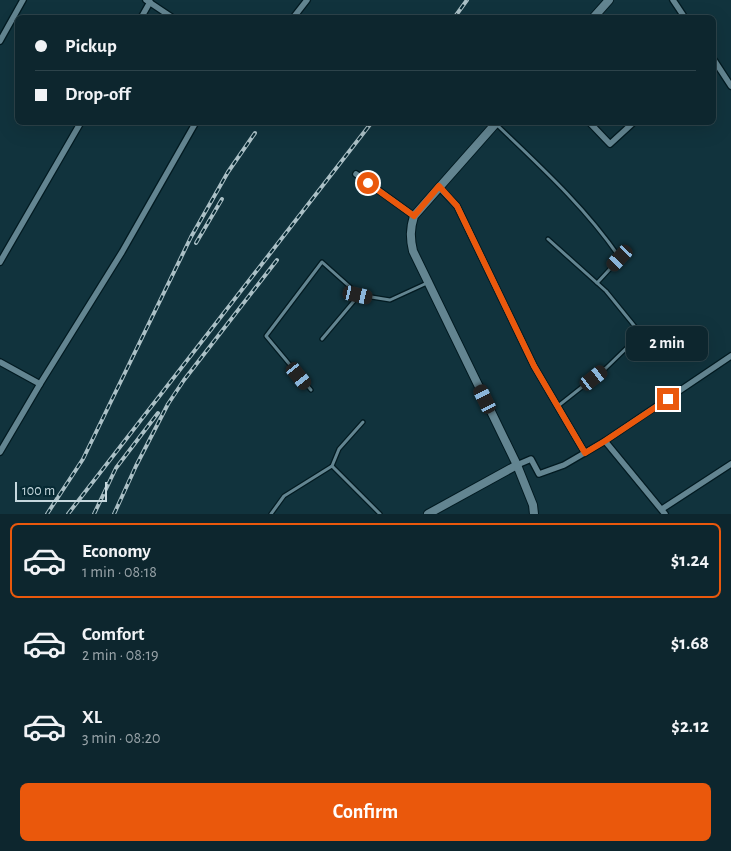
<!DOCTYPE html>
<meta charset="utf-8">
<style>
:root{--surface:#0d262e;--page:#162e36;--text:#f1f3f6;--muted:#9aa5aa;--line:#2d434a;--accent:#ea580c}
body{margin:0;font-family:"Alegreya Sans",sans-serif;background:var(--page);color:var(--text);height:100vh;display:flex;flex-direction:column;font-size:19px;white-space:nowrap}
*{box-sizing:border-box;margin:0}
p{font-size:16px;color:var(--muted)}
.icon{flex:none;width:28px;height:28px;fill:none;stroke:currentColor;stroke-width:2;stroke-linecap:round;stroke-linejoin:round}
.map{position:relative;height:514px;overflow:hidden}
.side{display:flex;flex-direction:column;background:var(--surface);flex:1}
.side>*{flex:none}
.hud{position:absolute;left:15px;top:15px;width:701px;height:110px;border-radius:8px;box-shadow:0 5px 20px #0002,0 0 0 1px var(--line);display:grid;align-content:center;height:110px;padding:0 20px;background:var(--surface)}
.scale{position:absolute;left:15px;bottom:12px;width:92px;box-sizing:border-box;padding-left:5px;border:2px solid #c6d8de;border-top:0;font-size:14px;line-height:18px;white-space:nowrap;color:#c6d8de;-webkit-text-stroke:4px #062933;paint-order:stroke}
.end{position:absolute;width:22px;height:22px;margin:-11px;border:6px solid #ea580c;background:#fff;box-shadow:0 0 0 2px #fff}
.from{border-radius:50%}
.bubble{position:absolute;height:35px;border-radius:8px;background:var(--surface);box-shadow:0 5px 20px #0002,0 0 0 1px var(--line);font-size:16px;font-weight:700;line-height:35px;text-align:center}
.car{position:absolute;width:15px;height:30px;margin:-15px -8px;border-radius:6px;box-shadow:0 0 4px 1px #0007;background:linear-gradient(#222 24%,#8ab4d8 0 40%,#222 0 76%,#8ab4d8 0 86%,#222 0)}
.hud b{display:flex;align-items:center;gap:18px;height:48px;font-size:19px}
.hud b+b{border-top:1px solid var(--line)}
.hud i{width:12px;height:12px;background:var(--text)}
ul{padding:9px 0 0;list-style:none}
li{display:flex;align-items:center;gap:15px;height:75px;margin:0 10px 8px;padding:0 10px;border:2px solid transparent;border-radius:8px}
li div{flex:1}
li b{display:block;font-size:19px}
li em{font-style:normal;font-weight:700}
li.current{border-color:var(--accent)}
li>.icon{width:45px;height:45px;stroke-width:1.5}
.button{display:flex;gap:10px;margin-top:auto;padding:10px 20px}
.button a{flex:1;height:58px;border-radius:8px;background:var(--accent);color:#fff;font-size:20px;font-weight:700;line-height:58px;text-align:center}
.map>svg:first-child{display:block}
</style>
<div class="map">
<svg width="731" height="514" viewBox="0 0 731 514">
<rect width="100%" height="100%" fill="#11333d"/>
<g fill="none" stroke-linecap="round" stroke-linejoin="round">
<g stroke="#021a21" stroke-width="5.5">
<g id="service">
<path d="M496,124C540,166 586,208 620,258L597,283"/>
<path d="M548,239L606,291L641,334L606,368L558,406"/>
<path d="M322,339L359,295L390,300L427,283"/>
<path d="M311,390L266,336L322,262L359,295"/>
<path d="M332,466L339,449L363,422"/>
<path d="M271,514L284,496L332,466L380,514"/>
</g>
</g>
<g stroke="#021a21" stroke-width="8">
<g id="minor">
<path d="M146,0L173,18"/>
<path d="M673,0L685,18"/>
<path d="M141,18L150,2"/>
<path d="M293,18L307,0"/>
<path d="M0,41L23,0"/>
<path d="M714,60L731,86"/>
<path d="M589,122L610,144L634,122"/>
<path d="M356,174L414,216"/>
<path d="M439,187L457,206L534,366L585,453"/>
<path d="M0,262L81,122"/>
<path d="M0,362L40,384"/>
<path d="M605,441L665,514"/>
<path d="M0,452L40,384L122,252L196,122"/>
<path d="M517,465L531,459L539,474L564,465L605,441L731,356"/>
<path d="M662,509L731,464"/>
</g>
</g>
<g stroke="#021a21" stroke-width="10">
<g id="tertiary">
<path d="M593,18L609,0"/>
<path d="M497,122L414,216C410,229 410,238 413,251L517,465L533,505L534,514"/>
<path d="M428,514L517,465"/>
</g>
</g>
<use href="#service" stroke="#638591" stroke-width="3"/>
<use href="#minor" stroke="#638591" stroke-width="5.5"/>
<use href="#tertiary" stroke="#638591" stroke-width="8"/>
<g stroke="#abc0c6" stroke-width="4">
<g id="rail">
<path d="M454,18L467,0"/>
<path d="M196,243L222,199"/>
<path d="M47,514L83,459L191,237L228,172L255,133"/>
<path d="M68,514L372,122"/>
<path d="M94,514L116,468L158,413"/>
<path d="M114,514L136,466L168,404L184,380L277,260"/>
</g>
</g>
<use href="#rail" stroke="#062933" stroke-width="2" stroke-dasharray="5.5" stroke-linecap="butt"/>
</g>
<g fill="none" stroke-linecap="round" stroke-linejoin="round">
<path stroke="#ea580c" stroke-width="6" d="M368,183L414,216L439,186L457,206L534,366L585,453L605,441L668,399"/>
</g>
</svg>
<div class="scale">100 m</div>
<i class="end from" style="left:368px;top:183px"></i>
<i class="end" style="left:668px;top:399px"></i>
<div class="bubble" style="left:626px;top:326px;width:82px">2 min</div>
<i class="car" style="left:620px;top:258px;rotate:223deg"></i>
<i class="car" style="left:358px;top:295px;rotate:103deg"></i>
<i class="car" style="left:299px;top:376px;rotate:141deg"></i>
<i class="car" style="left:594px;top:378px;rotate:52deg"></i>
<i class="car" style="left:485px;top:399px;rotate:334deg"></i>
<div class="hud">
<b><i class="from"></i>Pickup</b>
<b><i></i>Drop-off</b>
</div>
</div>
<section class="side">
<ul>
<li class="current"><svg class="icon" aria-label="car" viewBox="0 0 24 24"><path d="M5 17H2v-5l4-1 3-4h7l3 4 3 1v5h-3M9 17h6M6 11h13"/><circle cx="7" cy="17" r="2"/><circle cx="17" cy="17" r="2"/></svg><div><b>Economy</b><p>1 min · 08:18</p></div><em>$1.24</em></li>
<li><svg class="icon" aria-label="car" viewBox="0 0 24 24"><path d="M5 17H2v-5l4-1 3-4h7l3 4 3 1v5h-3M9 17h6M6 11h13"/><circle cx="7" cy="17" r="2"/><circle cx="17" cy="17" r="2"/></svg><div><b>Comfort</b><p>2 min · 08:19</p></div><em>$1.68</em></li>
<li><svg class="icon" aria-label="car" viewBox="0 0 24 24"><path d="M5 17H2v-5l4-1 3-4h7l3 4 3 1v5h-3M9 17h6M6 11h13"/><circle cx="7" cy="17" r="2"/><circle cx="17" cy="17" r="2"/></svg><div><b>XL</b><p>3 min · 08:20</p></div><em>$2.12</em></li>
</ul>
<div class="button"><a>Confirm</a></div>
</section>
